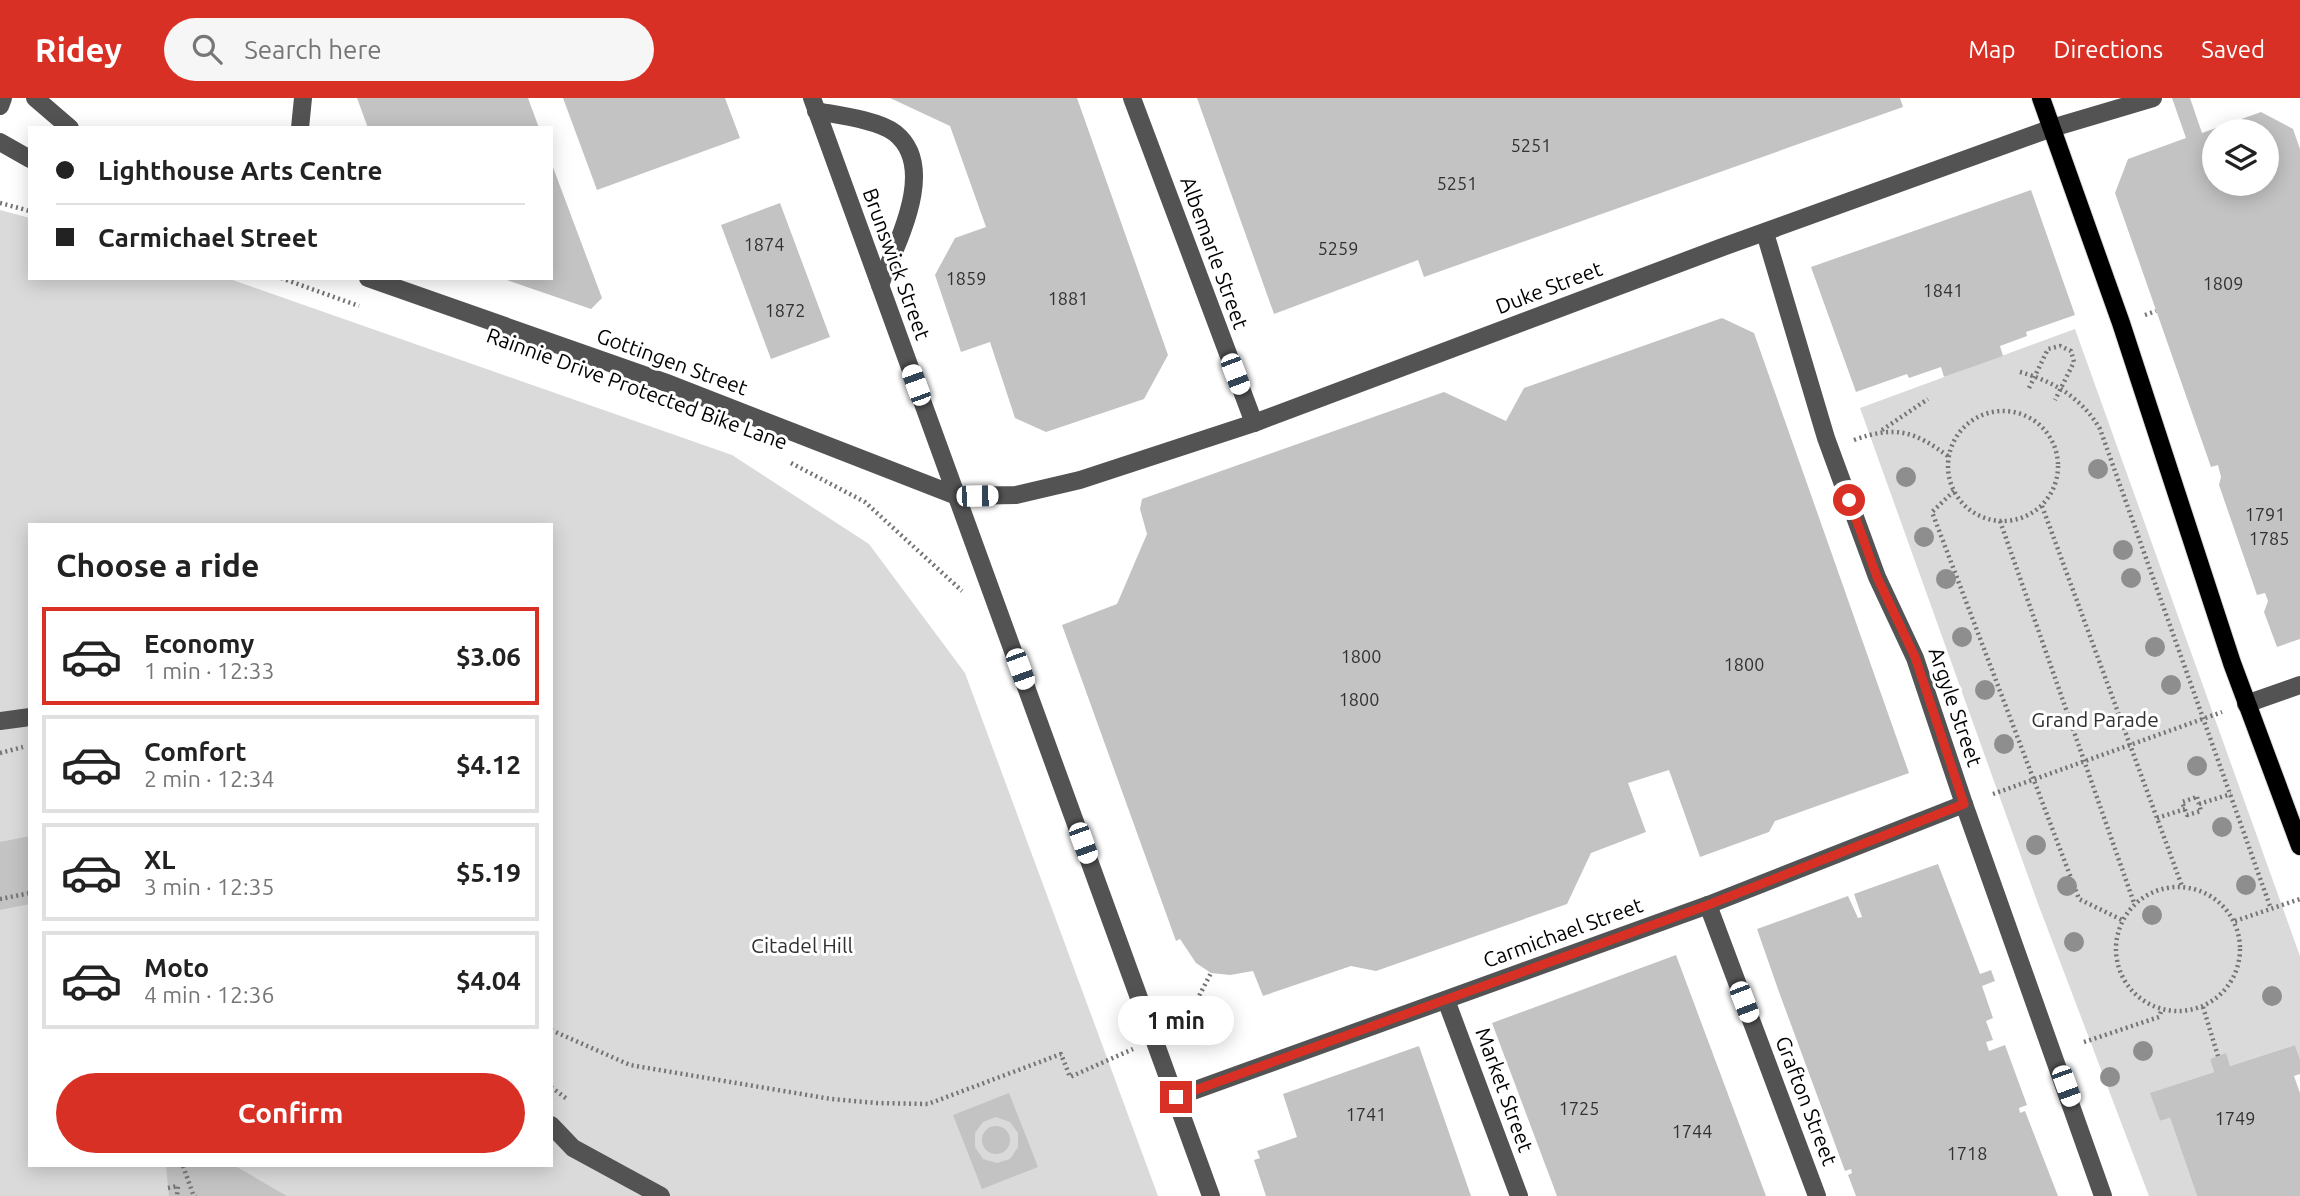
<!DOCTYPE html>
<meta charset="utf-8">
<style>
:root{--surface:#fff;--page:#f6f6f6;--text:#222;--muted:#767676;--line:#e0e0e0;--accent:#d93025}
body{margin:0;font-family:Ubuntu,sans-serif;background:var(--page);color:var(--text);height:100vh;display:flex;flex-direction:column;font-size:26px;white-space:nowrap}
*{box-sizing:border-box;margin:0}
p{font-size:23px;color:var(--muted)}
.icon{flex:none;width:38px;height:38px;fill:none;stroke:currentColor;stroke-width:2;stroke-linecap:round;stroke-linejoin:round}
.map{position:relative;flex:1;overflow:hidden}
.panel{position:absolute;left:28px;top:425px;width:525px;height:644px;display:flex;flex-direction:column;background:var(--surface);border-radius:0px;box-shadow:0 4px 18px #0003}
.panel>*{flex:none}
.guide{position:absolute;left:28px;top:28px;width:525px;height:154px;border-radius:0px;box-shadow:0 4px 18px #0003;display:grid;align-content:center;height:154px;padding:0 28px;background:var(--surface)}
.fabs{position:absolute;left:2202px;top:21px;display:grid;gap:14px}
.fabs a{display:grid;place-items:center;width:77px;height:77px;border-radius:50%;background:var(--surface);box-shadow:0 4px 18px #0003;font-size:35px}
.end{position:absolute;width:32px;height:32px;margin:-16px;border:9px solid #d93025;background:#fff;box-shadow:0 0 0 4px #fff}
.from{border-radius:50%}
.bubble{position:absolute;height:49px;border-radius:24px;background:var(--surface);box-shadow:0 4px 18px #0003;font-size:23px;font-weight:600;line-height:49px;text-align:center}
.car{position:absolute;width:21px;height:42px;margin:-21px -10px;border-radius:9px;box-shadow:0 0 5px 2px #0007;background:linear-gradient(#fff 24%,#345 0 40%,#fff 0 76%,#345 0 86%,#fff 0)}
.guide b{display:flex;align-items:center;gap:24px;height:66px;font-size:26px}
.guide b+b{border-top:2px solid var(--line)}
.guide i{width:18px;height:18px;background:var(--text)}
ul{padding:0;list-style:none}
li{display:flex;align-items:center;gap:21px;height:98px;margin:0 14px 10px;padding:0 14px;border:4px solid var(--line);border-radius:0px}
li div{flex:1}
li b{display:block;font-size:26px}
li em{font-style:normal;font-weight:600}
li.selected{border-color:var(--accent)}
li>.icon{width:63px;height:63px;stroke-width:1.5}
h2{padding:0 28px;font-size:32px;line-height:84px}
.cta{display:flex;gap:14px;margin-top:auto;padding:14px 28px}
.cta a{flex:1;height:80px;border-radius:42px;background:var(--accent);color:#fff;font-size:28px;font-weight:600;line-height:80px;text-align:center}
header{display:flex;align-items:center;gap:42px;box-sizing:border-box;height:98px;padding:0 35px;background:var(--accent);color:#fff}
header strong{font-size:33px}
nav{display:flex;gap:38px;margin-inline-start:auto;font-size:24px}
.search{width:490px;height:63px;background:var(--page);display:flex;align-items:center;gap:18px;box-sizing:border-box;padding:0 24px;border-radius:38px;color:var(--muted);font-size:26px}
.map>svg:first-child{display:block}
</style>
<header>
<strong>Ridey</strong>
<div class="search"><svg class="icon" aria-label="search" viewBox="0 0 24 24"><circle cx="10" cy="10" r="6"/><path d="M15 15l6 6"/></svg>Search here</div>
<nav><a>Map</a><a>Directions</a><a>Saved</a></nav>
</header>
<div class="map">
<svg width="2300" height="1098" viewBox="0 0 2300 1098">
<rect width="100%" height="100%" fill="#fff"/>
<g fill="#dadada" fill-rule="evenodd">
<path d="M0,112L30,120V180H227L732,357L869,446L965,575L1158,1098H0ZM30,427H551V1068H30Z"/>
<path d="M2075,231L2300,858V961L2295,947L2230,968L2225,956L2210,961L2214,974L2151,995L2160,1023L2170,1020L2197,1098H2149L2037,803L1860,310Z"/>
</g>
<g fill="#c3c3c3" fill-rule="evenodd">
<path d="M357,0H528L539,30H368Z"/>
<path d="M563,0H725L740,40L597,92Z"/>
<path d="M890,0H1077L1168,257L1144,301L1046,334L1015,320L990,244L961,254L935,177L955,140L986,129L950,28Z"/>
<path d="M1197,0H1900L1903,9L1424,179L1418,162L1274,216Z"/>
<path d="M2172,0H2190L2202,35L2261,14L2293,31L2300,51V541L2277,549L2264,514L2268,503L2265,495L2257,497L2219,387L2221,379L2218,367L2211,369L2115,95L2128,61L2186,40ZM2214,33H2266V86H2214Z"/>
<path d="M551,64L602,200L591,211L504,181L551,180Z"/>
<path d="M2031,92L2075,217L2026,234L2027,238L2000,248L2003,258L1944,279L1941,269L1909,280L1907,276L1856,294L1811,169Z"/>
<path d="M780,105L830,239L771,261L721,127Z"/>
<path d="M1722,220L1754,235L1909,675L1775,723L1769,734L1700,759L1669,672L1628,685L1646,734L1591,755L1567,806L1376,873L1351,868L1263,898L1253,873L1230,877L1211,875L1196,865L1180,841L1176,843L1062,527L1117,506L1147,436L1140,411L1142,401L1444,294L1506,323L1524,290Z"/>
<path d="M30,738V806L0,812V744Z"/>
<path d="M1938,766L1980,876L1991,872L1995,883L1982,888L1993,920L1986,923L1993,942L1986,944L1989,953L2005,947L2027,1007L2019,1010L2020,1015L2025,1013L2058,1098H1856L1848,1077L1852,1075L1851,1071L1845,1073L1779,894L1757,831L1848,798L1858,820L1862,819L1854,796Z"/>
<path d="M1676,857L1766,1098H1557L1492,925Z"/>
<path d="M2295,947L2300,961V976L2294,978L2300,995V1098H2197L2170,1020L2160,1023L2150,995L2214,974L2210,961L2226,955L2230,968Z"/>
<path d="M1419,948L1471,1098H1266L1254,1062L1260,1060L1257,1053L1297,1039L1283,996Z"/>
<path d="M1009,995L1038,1069L982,1091L953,1017ZM996,1019L1010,1024L1018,1035V1049L1010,1061L997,1065L983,1061L975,1049V1035L983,1024Z"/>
<circle cx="996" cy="1042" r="14"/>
<path d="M166,1068H235L287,1098H169Z"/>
</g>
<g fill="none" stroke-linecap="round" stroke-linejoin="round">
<g stroke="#dbdbdb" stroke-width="20">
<path id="major" d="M2041,0L2121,225L2232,565L2300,748"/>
</g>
<g stroke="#757575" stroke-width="4.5" stroke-dasharray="2 3.5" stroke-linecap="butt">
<path d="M0,105L30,113"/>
<path d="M281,180L359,208"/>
<path d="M2145,217L2156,213"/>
<path d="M2020,274C2053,283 2082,300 2100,331L2271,811"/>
<path d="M2029,290L2048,251L2060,248L2071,253L2074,264L2055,302"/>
<circle cx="2003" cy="368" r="55"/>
<path d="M1882,332L1928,301"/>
<path d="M1854,342C1895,327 1915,333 1949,359"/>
<path d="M791,365L865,404L962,493"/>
<path d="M1954,393L1932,414L2079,801L2122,822"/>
<path d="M2042,408L2182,788"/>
<path d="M2000,423L2134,805"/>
<path d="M0,655L23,649"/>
<path d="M1993,696L2222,614"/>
<path d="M2197,699L2201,713L2187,717L2182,704Z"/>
<path d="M2199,706L2231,696"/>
<path d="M2157,720L2185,711"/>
<circle cx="2178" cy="851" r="62"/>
<path d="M0,801L30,795"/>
<path d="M2235,823L2300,801"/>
<path d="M2203,909L2218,958"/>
<path d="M551,932L630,967L831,1001L877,1005L928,1006L1061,956L1070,979L1133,951"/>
<path d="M1176,933L1182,931L1211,875"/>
<path d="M2084,944L2159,919L2162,911"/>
<path d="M551,989L567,1001"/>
<path d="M183,1068L193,1096L196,1098"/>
<path d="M168,1090L178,1088L177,1098"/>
</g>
<g stroke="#535353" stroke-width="18">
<path d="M35,0L70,30"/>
<path d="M812,0L1211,1098"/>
<path d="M1132,0L1254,325"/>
<path d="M0,8L3,0"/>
<path d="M816,13C837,17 879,22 895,35C939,70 895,148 880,187"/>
<path d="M300,30L303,0"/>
<path d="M0,44L30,61"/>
<path d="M1765,135L1826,340L1877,479L1915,560L1964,706L2103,1098"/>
<path d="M368,180L664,284L957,398L1016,397L1080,382L1254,325L1720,150L2052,30L2153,0"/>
<path d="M2246,606L2300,587"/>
<path d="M0,623L30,619"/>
<path d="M1708,807L1817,1098"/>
<path d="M1446,902L1519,1098"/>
<path d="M1176,999L1708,807L1964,706"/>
<path d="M551,1027L573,1050L661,1098"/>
</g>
<use href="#major" stroke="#000" stroke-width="18"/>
</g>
<g fill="#8e8e8e">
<circle cx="2098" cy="371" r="10"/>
<circle cx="1906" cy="379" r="10"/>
<circle cx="1924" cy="439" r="10"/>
<circle cx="2123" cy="452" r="10"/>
<circle cx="2131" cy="480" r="10"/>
<circle cx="1946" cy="481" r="10"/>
<circle cx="1962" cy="539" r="10"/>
<circle cx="2155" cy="549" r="10"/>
<circle cx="2171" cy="587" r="10"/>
<circle cx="1985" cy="592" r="10"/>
<circle cx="2004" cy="646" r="10"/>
<circle cx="2197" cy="668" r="10"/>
<circle cx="2222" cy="729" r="10"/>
<circle cx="2036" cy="747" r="10"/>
<circle cx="2246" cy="787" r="10"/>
<circle cx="2067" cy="788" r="10"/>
<circle cx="2152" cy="817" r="10"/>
<circle cx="2074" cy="844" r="10"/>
<circle cx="2272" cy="898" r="10"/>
<circle cx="2143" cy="953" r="10"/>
<circle cx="2110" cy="979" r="10"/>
</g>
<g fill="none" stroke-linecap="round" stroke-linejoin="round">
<path stroke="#d93025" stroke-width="9" d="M1176,999L1708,807L1964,706L1915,559L1877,479L1849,402"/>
</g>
<g text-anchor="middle" stroke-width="6" stroke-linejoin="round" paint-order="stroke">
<g font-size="18" fill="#313131">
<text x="1531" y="54">5251</text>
<text x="1457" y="92">5251</text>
<text x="764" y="153">1874</text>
<text x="1338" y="157">5259</text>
<text x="966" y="187">1859</text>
<text x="2223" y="192">1809</text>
<text x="1943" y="199">1841</text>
<text x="1068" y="207">1881</text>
<text x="785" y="219">1872</text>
<text x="2265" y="423">1791</text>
<text x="2269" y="447">1785</text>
<text x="1361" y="565">1800</text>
<text x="1744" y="573">1800</text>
<text x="1359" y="608">1800</text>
<text x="1579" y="1017">1725</text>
<text x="1366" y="1023">1741</text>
<text x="2235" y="1027">1749</text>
<text x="1692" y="1040">1744</text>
<text x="1967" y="1062">1718</text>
</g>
<g font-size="21" fill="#000" stroke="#fff">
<text transform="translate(1214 155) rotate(70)" y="7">Albemarle Street</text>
<text transform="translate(896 166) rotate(70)" y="7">Brunswick Street</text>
<text transform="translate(1549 190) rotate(-21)" y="7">Duke Street</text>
<text transform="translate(672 264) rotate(20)" y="7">Gottingen Street</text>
<text transform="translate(637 291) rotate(20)" y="7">Rainnie Drive Protected Bike Lane</text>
<text transform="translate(1955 609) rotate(71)" y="7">Argyle Street</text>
<text transform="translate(1563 835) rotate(-20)" y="7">Carmichael Street</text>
<text transform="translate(1504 992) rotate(70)" y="7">Market Street</text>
<text transform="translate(1806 1003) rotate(69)" y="7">Grafton Street</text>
</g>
<g font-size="21" fill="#313131" stroke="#fff">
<text x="2095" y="629">Grand Parade</text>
<text x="802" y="855">Citadel Hill</text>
</g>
</g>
</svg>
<div class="fabs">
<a><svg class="icon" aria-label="layers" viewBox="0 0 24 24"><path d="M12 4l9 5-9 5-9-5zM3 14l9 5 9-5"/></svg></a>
</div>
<i class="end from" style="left:1849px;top:402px"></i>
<i class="end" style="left:1176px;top:999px"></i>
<div class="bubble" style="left:1118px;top:898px;width:116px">1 min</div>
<i class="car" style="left:1235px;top:276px;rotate:159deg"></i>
<i class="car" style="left:916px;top:287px;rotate:340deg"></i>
<i class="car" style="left:977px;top:398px;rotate:89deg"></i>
<i class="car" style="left:1020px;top:571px;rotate:160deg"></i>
<i class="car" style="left:1083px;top:745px;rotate:160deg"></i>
<i class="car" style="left:1744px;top:904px;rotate:159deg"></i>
<i class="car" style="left:2066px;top:988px;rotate:160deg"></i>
<div class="guide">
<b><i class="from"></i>Lighthouse Arts Centre</b>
<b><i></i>Carmichael Street</b>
</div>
<section class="panel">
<h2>Choose a ride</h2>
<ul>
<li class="selected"><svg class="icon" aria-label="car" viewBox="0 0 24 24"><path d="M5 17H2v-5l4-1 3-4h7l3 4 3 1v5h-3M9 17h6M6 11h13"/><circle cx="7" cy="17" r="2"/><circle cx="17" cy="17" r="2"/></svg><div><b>Economy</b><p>1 min · 12:33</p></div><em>$3.06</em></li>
<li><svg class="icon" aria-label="car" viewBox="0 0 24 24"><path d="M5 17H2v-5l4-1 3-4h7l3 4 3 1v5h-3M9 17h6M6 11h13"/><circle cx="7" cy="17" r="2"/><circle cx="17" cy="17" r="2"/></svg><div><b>Comfort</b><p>2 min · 12:34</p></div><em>$4.12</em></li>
<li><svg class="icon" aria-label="car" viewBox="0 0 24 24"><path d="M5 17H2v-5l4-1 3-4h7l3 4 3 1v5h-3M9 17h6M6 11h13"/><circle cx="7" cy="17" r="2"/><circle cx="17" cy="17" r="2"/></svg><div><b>XL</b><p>3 min · 12:35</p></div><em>$5.19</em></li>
<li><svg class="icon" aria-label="car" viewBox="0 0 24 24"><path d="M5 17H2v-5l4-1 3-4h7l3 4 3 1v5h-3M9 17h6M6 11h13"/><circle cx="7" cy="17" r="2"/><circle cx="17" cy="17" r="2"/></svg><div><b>Moto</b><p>4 min · 12:36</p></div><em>$4.04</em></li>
</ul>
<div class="cta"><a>Confirm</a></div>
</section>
</div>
